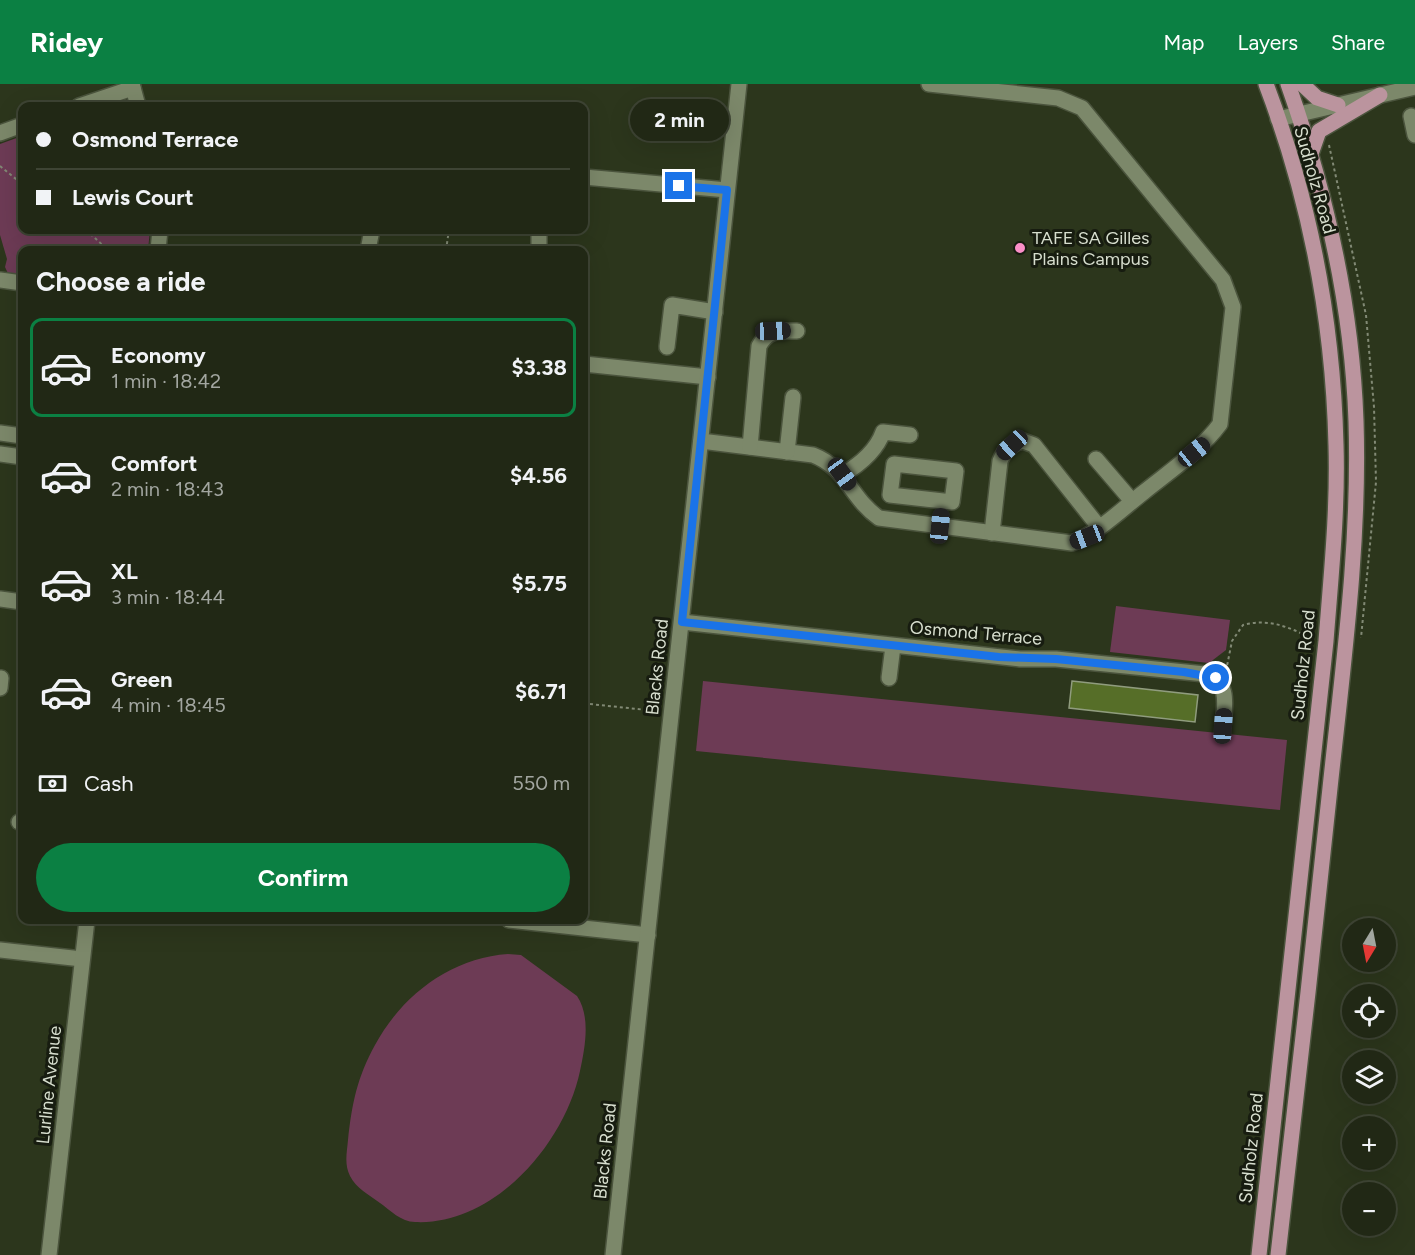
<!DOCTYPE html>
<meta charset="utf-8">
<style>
:root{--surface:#212815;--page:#2d3422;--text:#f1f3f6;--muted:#a2a6a0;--line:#3e4434;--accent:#0b8043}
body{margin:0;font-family:Figtree,sans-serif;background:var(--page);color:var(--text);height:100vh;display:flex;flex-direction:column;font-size:22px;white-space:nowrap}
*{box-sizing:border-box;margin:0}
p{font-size:20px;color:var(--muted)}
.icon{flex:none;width:33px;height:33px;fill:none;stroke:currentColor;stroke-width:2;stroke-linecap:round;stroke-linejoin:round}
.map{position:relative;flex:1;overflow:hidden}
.sheet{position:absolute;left:18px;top:162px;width:570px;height:678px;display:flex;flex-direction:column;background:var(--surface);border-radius:12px;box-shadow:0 6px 24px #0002,0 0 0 2px var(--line)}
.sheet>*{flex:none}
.hud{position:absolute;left:18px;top:18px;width:570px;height:132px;border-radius:12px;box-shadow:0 6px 24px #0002,0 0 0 2px var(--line);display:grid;align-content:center;height:132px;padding:0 18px;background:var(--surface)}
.needle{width:39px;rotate:190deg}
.buttons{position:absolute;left:1342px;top:834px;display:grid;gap:12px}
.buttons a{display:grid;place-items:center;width:54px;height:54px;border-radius:50%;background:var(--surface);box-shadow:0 6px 24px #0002,0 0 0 2px var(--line);font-size:30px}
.end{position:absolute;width:27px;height:27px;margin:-14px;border:8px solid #1a73e8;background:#fff;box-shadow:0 0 0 3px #fff}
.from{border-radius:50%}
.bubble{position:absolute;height:42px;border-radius:21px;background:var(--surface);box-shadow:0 6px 24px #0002,0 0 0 2px var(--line);font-size:20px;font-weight:700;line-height:42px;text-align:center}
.car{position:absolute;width:18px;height:36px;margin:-18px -9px;border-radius:8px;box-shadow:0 0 4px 2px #0007;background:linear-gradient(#222 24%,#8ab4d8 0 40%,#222 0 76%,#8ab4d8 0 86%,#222 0)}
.hud b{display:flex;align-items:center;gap:21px;height:57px;font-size:22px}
.hud b+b{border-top:2px solid var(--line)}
.hud i{width:15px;height:15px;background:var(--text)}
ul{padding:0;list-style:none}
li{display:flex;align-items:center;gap:18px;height:99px;margin:0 12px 9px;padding:0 6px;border:3px solid transparent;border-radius:12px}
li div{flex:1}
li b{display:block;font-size:22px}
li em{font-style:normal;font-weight:700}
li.selected{border-color:var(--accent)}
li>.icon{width:54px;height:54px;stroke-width:1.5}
h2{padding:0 18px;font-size:27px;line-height:72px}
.pay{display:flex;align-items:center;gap:15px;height:66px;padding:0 18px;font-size:22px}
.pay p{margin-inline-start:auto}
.button{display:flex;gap:12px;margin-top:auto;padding:12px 18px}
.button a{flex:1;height:69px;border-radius:36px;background:var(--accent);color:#fff;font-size:24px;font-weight:700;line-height:69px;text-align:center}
header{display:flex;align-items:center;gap:36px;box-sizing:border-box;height:84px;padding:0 30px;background:var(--accent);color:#fff}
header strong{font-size:28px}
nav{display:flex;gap:33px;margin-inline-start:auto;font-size:21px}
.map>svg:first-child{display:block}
</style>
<header>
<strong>Ridey</strong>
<nav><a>Map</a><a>Layers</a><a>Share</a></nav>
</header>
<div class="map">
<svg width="1415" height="1171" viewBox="0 0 1415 1171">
<rect width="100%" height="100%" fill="#2c361c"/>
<g fill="#6d3b55">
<path d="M22,52V146H150L148,166H22V199L12,198L5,183L7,175L0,151V60Z"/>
<path d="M1116,522L1230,536L1226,566L1209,579L1110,568Z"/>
<path d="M703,597L1287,656L1280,726L696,667Z"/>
<path d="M508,870L521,871L577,912C591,933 585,963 580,987C565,1059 494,1142 415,1138C401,1138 390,1126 380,1119C369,1111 356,1104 350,1092C344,1080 347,1068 348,1056C352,1019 357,994 375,961C402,911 451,874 508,870Z"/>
</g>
<path fill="#566e28" stroke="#909c7e" stroke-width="1.5" d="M1072,597L1198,611L1195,638L1069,624Z"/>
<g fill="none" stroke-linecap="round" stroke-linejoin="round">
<g stroke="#4b543d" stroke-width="18">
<g id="minor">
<path d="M132,0L138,22"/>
<path d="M79,22L133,4"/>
<path d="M1411,32L1415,51"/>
<path d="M1278,35L1415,3"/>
<path d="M0,49L22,41"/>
<path d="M584,93L727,106"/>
<path d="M158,166L160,146"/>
<path d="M368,166L372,146"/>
<path d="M539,166V146"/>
<path d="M0,196L22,199"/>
<path d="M667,263L672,221L715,228"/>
<path d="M584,280L708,293"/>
<path d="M0,349L22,352"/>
<path d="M701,357L813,371C847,384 851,415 879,434L1072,459C1099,448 1121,426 1144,408C1170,387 1200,367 1220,340L1233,223L1223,196L1082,24L1058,14L929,0"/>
<path d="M750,363L759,262C768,245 780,247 797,247"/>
<path d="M787,368L793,313"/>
<path d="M0,370L22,373"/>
<path d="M1096,375L1132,417"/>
<path d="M894,380L956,387L952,418L890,411Z"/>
<path d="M842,391C859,381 876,368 883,348L910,351"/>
<path d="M992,449L1000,377C1004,367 1011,359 1023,357L1034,361L1099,443"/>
<path d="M0,515L22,518"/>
<path d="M682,538L1020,575H1056L1205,590C1230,598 1225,620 1223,642"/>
<path d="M889,594L893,562"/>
<path d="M0,604L1,594"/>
<path d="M19,738H22"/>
<path d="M509,836L648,851"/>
<path d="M0,866L82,875"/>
<path d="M49,1171L87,836"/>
<path d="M613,1171L739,0"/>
</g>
</g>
<g stroke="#4b543d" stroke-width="18">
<g id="major">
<path d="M1302,0L1317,14L1338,21"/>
<path d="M1312,67L1319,47L1380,11"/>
<path d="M1259,1171L1326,557C1331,492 1338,426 1336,361C1333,237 1310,116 1266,0"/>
<path d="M1278,1171C1296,1015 1314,860 1330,704C1343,582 1360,460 1356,337C1352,222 1326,108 1288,0"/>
</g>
</g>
<g stroke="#828a75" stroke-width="2" stroke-dasharray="3 3" stroke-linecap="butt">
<path d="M1329,61L1366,231L1374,323L1376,398L1361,554"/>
<path d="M0,82L22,100"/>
<path d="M86,146L108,166"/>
<path d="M446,166L449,146"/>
<path d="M1226,587L1232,557L1243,541C1268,534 1290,543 1312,555"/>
<path d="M590,620L656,627"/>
</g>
<use href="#minor" stroke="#7c886a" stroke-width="15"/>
<use href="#major" stroke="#bb949e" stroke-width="15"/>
</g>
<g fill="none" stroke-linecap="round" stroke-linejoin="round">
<path stroke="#1a73e8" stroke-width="8" d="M679,102L727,106L682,538L999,573L1056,575L1184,588L1216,594"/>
</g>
<circle fill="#fa8fc7" stroke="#171c10" stroke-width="2" cx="1020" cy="164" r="6"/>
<g text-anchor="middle" stroke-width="6" stroke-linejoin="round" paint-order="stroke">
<g font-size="18" fill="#d7dece" stroke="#171c10">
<text transform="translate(1315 96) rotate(74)" y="6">Sudholz Road</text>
<text transform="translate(976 549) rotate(5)" y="6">Osmond Terrace</text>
<text transform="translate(1303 581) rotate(-84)" y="6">Sudholz Road</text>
<text transform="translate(657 583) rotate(-84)" y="6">Blacks Road</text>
<text transform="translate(49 1001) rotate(-84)" y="6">Lurline Avenue</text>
<text transform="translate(1251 1064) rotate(-84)" y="6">Sudholz Road</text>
<text transform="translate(605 1067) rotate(-84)" y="6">Blacks Road</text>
</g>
<g font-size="18" fill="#d7dece" stroke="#171c10" text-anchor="start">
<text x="1032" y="160">TAFE SA Gilles<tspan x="1032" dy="21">Plains Campus</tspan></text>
</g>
</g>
</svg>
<div class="buttons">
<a><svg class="needle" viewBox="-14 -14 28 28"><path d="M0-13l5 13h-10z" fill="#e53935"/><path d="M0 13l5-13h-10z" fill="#a2a6a0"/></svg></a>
<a><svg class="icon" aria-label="locate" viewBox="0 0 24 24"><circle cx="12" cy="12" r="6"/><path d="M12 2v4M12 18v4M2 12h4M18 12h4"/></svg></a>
<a><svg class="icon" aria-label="layers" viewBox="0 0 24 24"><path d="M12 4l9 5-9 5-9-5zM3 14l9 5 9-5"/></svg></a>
<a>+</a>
<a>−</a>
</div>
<i class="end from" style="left:1216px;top:594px"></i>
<i class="end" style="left:679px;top:102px"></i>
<div class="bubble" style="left:630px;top:15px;width:99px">2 min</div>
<i class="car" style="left:773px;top:247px;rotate:88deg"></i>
<i class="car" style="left:1012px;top:361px;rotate:227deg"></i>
<i class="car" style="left:1194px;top:368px;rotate:51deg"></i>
<i class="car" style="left:842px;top:390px;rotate:144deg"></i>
<i class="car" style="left:940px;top:442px;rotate:6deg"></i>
<i class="car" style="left:1087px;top:453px;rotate:249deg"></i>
<i class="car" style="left:1223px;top:642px;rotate:4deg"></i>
<div class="hud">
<b><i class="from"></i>Osmond Terrace</b>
<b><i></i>Lewis Court</b>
</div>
<section class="sheet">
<h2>Choose a ride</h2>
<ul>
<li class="selected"><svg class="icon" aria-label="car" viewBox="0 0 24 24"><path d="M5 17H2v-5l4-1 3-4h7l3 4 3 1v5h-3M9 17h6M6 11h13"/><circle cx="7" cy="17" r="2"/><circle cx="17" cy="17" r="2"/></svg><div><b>Economy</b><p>1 min · 18:42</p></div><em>$3.38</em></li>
<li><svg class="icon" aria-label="car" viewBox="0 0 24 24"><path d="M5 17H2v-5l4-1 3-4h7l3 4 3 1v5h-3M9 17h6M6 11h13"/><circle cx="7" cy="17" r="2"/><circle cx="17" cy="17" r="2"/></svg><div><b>Comfort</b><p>2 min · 18:43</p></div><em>$4.56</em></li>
<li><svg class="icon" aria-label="car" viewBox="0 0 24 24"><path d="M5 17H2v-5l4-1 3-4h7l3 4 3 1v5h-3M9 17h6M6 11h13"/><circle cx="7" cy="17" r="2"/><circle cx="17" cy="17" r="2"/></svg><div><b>XL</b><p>3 min · 18:44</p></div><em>$5.75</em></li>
<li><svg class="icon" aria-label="car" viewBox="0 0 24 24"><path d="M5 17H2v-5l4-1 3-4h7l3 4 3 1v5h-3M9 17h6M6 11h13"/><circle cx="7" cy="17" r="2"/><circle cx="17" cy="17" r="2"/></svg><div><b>Green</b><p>4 min · 18:45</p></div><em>$6.71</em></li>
</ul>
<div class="pay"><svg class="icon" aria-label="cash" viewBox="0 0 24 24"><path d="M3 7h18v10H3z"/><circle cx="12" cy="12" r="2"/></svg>Cash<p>550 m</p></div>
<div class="button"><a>Confirm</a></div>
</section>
</div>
